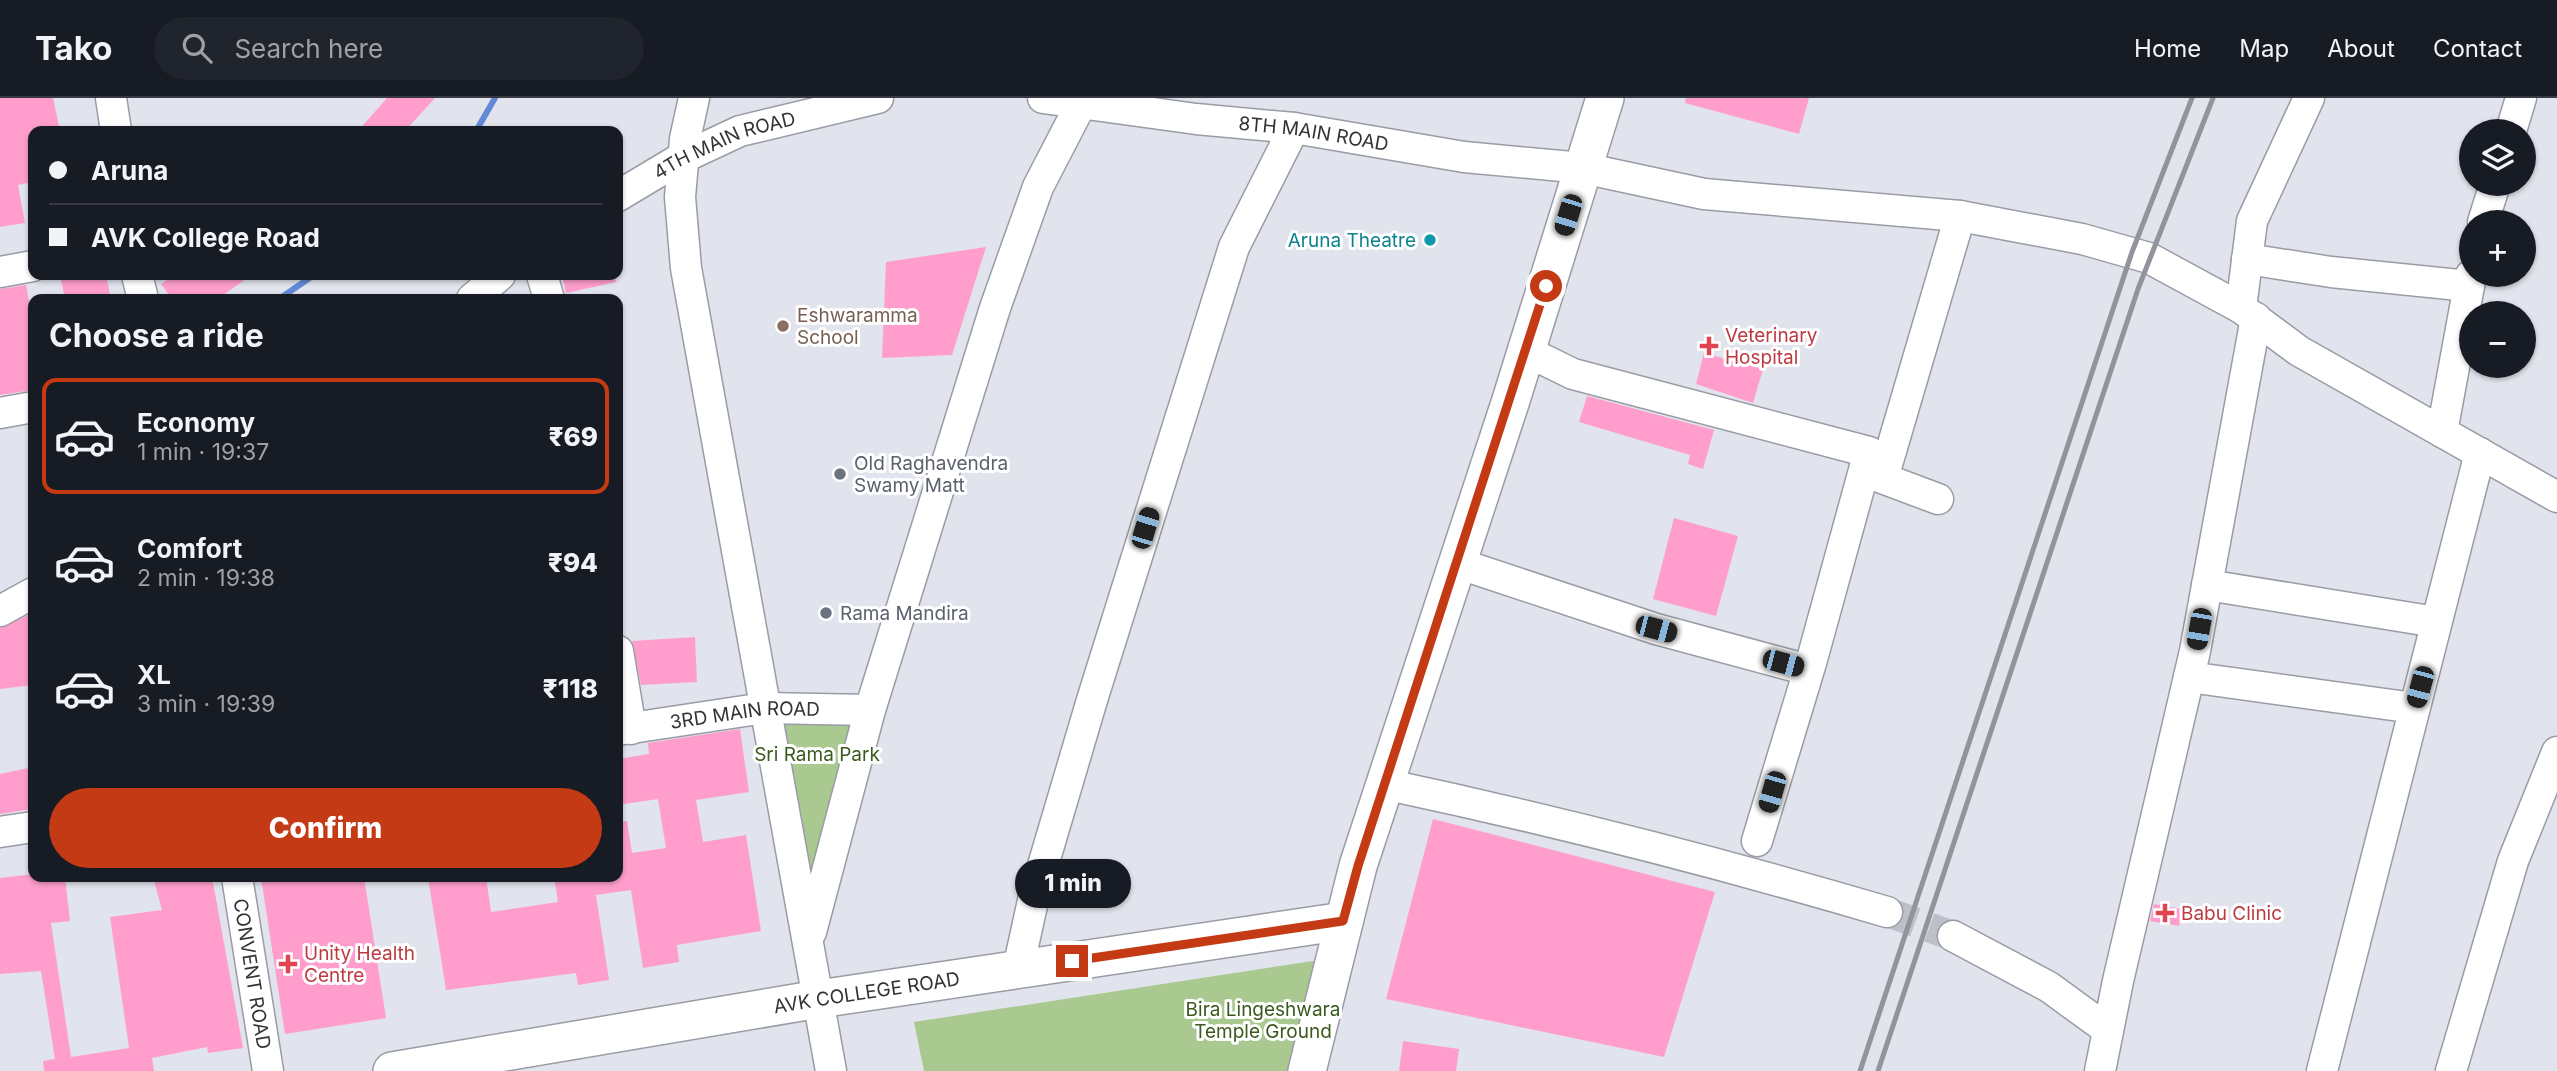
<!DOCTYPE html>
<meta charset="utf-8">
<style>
:root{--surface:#171b24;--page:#20242c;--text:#f1f3f6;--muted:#9ea1a6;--line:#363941;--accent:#c33a14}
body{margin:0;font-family:Inter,sans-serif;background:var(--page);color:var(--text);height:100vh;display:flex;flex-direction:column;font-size:26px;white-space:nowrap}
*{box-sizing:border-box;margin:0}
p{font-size:23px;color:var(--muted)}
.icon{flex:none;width:38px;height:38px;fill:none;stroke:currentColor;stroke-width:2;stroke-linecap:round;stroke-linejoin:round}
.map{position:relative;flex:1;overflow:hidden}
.panel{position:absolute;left:28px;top:196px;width:595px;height:588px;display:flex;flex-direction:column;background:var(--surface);border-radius:14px;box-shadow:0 2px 5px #0004}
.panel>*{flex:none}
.guide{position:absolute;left:28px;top:28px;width:595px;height:154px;border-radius:14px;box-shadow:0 2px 5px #0004;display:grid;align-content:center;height:154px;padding:0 21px;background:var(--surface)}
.tools{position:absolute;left:2459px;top:21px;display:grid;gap:14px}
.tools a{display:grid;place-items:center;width:77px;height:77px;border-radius:50%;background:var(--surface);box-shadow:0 2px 5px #0004;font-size:35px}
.end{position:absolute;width:32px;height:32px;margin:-16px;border:9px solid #c33a14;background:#fff;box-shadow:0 0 0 4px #fff}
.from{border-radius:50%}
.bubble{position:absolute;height:49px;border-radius:24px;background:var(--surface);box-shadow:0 2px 5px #0004;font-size:23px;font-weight:800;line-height:49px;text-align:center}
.car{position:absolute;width:21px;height:42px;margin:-21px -10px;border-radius:9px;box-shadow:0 0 5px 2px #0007;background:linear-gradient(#222 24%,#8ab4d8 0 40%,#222 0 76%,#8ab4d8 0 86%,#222 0)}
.guide b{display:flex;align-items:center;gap:24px;height:66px;font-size:26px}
.guide b+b{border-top:2px solid var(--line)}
.guide i{width:18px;height:18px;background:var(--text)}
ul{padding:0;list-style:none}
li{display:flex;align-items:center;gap:21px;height:116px;margin:0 14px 10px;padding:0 7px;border:4px solid transparent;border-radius:14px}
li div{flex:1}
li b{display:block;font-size:26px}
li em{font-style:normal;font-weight:800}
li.active{border-color:var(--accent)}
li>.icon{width:63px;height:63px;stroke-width:1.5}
h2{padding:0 21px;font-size:32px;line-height:84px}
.action{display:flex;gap:14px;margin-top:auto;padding:14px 21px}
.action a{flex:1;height:80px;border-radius:42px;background:var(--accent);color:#fff;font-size:28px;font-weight:800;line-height:80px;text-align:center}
header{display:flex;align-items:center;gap:42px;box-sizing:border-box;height:98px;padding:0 35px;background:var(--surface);border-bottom:2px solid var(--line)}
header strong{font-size:33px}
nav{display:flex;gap:38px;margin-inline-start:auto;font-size:24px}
.search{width:490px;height:63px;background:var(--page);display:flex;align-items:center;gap:18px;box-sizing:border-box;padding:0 24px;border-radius:38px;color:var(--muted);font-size:26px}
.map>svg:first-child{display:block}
</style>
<header>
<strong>Tako</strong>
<div class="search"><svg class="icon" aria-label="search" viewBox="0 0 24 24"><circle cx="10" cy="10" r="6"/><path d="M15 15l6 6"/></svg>Search here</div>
<nav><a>Home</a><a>Map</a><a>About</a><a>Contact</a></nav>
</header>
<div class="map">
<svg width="2557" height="973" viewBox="0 0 2557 973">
<rect width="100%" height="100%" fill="#e1e3ed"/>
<g fill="#a9c990">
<path d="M865,618L810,817L773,619Z"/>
<path d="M1326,861L1309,973H924L914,924Z"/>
</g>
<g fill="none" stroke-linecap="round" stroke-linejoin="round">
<g stroke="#6289d8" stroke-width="6">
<path d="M476,33L495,0"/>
<path d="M279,201L314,177"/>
</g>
</g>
<g fill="#ff9ecd">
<path d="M0,0H53L60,33H33V84L18,87L25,125L0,129Z"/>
<path d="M387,0H435L405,33H358Z"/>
<path d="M1686,0H1809L1799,36L1685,5Z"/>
<path d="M986,149L952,257L882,260L886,164Z"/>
<path d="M60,177H106L111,201H65Z"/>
<path d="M175,177H252L217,201H172L161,186Z"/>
<path d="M562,177H615L616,184L566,195Z"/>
<path d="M26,187L33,225V292L0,297V191Z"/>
<path d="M1704,255L1763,271L1753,305L1696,286Z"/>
<path d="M1587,298L1714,332L1703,371L1688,366L1690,357L1579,324Z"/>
<path d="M1674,420L1738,438L1716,518L1653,501Z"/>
<path d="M33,515V587L0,591V530Z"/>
<path d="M695,539L697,584L641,587L632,543Z"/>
<path d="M740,631L749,694L696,702L703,744L746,737L761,833L677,847L679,864L643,870L631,792L596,797L609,882L578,887L576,875L446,892L428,779H486L491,814L558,804L554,779H618V724L627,723L632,755L666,750L658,701L618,707V661L649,656L648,645Z"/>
<path d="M33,669V693L28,694L32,711L0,716V676Z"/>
<path d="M1433,721L1715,794L1664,959L1386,901Z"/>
<path d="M33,776V779H65L70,823L51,825L71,959L129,950L110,819L162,812L153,779H212L243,950L208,955L207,949L152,960L154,973H44L43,963L55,961L41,873L0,876V780Z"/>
<path d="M261,779H364L386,920L285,936Z"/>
<path d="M2154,806L2182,811L2179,828L2150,823Z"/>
<path d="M1403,943L1459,951L1456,973H1399Z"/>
</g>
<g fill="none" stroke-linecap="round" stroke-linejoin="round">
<path stroke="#bec0c9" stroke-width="30" stroke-dasharray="30 15" stroke-linecap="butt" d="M1887,814L1953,838"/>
<g stroke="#9a9ca5" stroke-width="33">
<g id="minor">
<path d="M111,0L116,33"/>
<path d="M694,0L685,41L680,99L686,170L831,973"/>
<path id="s1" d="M1043,0L1196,21L1294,30L1464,59L1583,70L1704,96L1960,118L2082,141L2149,160L2241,210L2299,253L2557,399"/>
<path d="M2511,33L2521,0"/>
<path id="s2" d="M618,98L678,62L740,33L878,0"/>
<path d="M2483,124L2495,86"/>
<path d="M2247,161L2331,174L2469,188"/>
<path d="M0,174L33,168"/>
<path d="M137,177L143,201"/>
<path d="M542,177L549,201"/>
<path d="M472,201L500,177"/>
<path d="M2241,210L2252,123L2309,0"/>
<path d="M1526,253L1573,276L1869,354L1811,565L1757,743"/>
<path d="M0,315L33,309"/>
<path d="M2442,334L2471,177"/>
<path d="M1866,374L1938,401"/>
<path d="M1883,380L1960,118"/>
<path d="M1457,465L1656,531L1808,572"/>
<path d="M2207,487L2436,524"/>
<path d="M0,513L33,495"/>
<path d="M618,553L631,631"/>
<path d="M2189,579L2414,610"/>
<path id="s3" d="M618,632L764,610L870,612"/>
<path d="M1384,686C1553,722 1721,765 1887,814"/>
<path d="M0,734L33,729"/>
<path id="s4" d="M237,779L268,973"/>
<path d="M811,834L870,612L995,210L1038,89L1082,4"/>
<path d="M1953,838L2049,889L2108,932"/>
<path d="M1018,871L1034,798L1092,602L1234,149L1294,30"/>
<path d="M2100,973L2118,883L2195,553L2256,220"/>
<path d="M2322,973L2480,355"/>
<path d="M2451,973L2513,763L2557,654"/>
</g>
</g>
<g stroke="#9a9ca5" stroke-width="40">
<g id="major">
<path id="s5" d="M392,973L819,901L1344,823"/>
<path d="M1307,973L1358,768L1511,302L1605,0"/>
</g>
</g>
<use href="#minor" stroke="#fff" stroke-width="30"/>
<use href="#major" stroke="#fff" stroke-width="37"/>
<g stroke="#92949b" stroke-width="5">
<path d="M1860,973L2132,154L2192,0"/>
<path d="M1878,973L2138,191L2213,0"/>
</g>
</g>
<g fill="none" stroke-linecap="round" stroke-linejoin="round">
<path stroke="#c33a14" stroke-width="9" d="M1072,863L1343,823L1358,768L1546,188"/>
</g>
<circle fill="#0f9aa8" stroke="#fff" stroke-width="2.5" cx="1430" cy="142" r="7"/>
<circle fill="#8d6e63" stroke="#fff" stroke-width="2.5" cx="783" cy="228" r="7"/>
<g fill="#e0444e" stroke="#fff" stroke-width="2.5">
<path d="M1705.5 237.5h7v7h7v7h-7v7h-7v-7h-7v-7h7z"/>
<path d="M2161.5 804.5h7v7h7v7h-7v7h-7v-7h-7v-7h7z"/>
<path d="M284.5 855.5h7v7h7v7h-7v7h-7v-7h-7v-7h7z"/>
</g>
<g fill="#6b7280" stroke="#fff" stroke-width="2.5">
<circle cx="840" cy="376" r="7"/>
<circle cx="826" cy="515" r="7"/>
</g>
<g text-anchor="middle" stroke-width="6" stroke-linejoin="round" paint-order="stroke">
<g font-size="19" fill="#333337" stroke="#fff">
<text dy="7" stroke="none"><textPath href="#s1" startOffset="273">8TH MAIN ROAD</textPath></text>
<text dy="7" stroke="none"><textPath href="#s2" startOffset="119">4TH MAIN ROAD</textPath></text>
<text dy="7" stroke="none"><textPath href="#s3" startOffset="128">3RD MAIN ROAD</textPath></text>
<text dy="7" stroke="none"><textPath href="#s4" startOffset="98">CONVENT ROAD</textPath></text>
<text dy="7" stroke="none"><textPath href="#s5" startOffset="481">AVK COLLEGE ROAD</textPath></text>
</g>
<g font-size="19" fill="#0d838f" stroke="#fff" text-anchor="end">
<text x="1416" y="149">Aruna Theatre</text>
</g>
<g font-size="19" fill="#785e54" stroke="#fff" text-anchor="start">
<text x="797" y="224">Eshwaramma<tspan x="797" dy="22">School</tspan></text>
</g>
<g font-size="19" fill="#be3a42" stroke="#fff" text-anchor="start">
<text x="1725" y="244">Veterinary<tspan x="1725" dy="22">Hospital</tspan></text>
<text x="2181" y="822">Babu Clinic</text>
<text x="304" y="862">Unity Health<tspan x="304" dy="22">Centre</tspan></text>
</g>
<g font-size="19" fill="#5b616d" stroke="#fff" text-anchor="start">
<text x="854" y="372">Old Raghavendra<tspan x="854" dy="22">Swamy Matt</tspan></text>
<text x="840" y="522">Rama Mandira</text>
</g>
<g font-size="19" fill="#3b591d" stroke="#fff">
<text x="817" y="663">Sri Rama Park</text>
<text x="1263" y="918">Bira Lingeshwara<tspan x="1263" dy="22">Temple Ground</tspan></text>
</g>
</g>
</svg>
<div class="tools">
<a><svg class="icon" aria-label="layers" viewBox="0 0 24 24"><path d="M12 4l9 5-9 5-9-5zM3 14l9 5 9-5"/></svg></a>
<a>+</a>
<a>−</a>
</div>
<i class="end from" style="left:1546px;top:188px"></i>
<i class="end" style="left:1072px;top:863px"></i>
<div class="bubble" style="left:1015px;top:761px;width:116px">1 min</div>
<i class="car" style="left:1568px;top:117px;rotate:197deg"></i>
<i class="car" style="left:1145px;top:430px;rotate:17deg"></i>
<i class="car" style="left:1656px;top:531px;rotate:105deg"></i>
<i class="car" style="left:2199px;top:531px;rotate:190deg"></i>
<i class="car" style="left:1783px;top:565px;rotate:105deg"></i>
<i class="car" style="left:2420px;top:589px;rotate:195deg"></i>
<i class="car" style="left:1772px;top:694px;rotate:196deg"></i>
<div class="guide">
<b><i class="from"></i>Aruna</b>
<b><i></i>AVK College Road</b>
</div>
<section class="panel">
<h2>Choose a ride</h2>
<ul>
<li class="active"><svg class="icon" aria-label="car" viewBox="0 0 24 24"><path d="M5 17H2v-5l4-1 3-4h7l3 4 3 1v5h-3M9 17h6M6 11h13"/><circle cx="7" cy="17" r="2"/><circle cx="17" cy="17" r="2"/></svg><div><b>Economy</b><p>1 min · 19:37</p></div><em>₹69</em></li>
<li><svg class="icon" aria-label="car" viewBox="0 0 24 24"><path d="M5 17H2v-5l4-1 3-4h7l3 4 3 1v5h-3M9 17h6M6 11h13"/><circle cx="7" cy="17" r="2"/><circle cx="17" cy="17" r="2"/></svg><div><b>Comfort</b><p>2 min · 19:38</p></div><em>₹94</em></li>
<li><svg class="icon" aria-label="car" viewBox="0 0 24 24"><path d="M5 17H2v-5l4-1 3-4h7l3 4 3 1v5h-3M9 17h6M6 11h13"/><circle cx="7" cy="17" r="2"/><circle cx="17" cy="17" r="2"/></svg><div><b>XL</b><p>3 min · 19:39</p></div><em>₹118</em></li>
</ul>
<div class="action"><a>Confirm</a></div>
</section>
</div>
